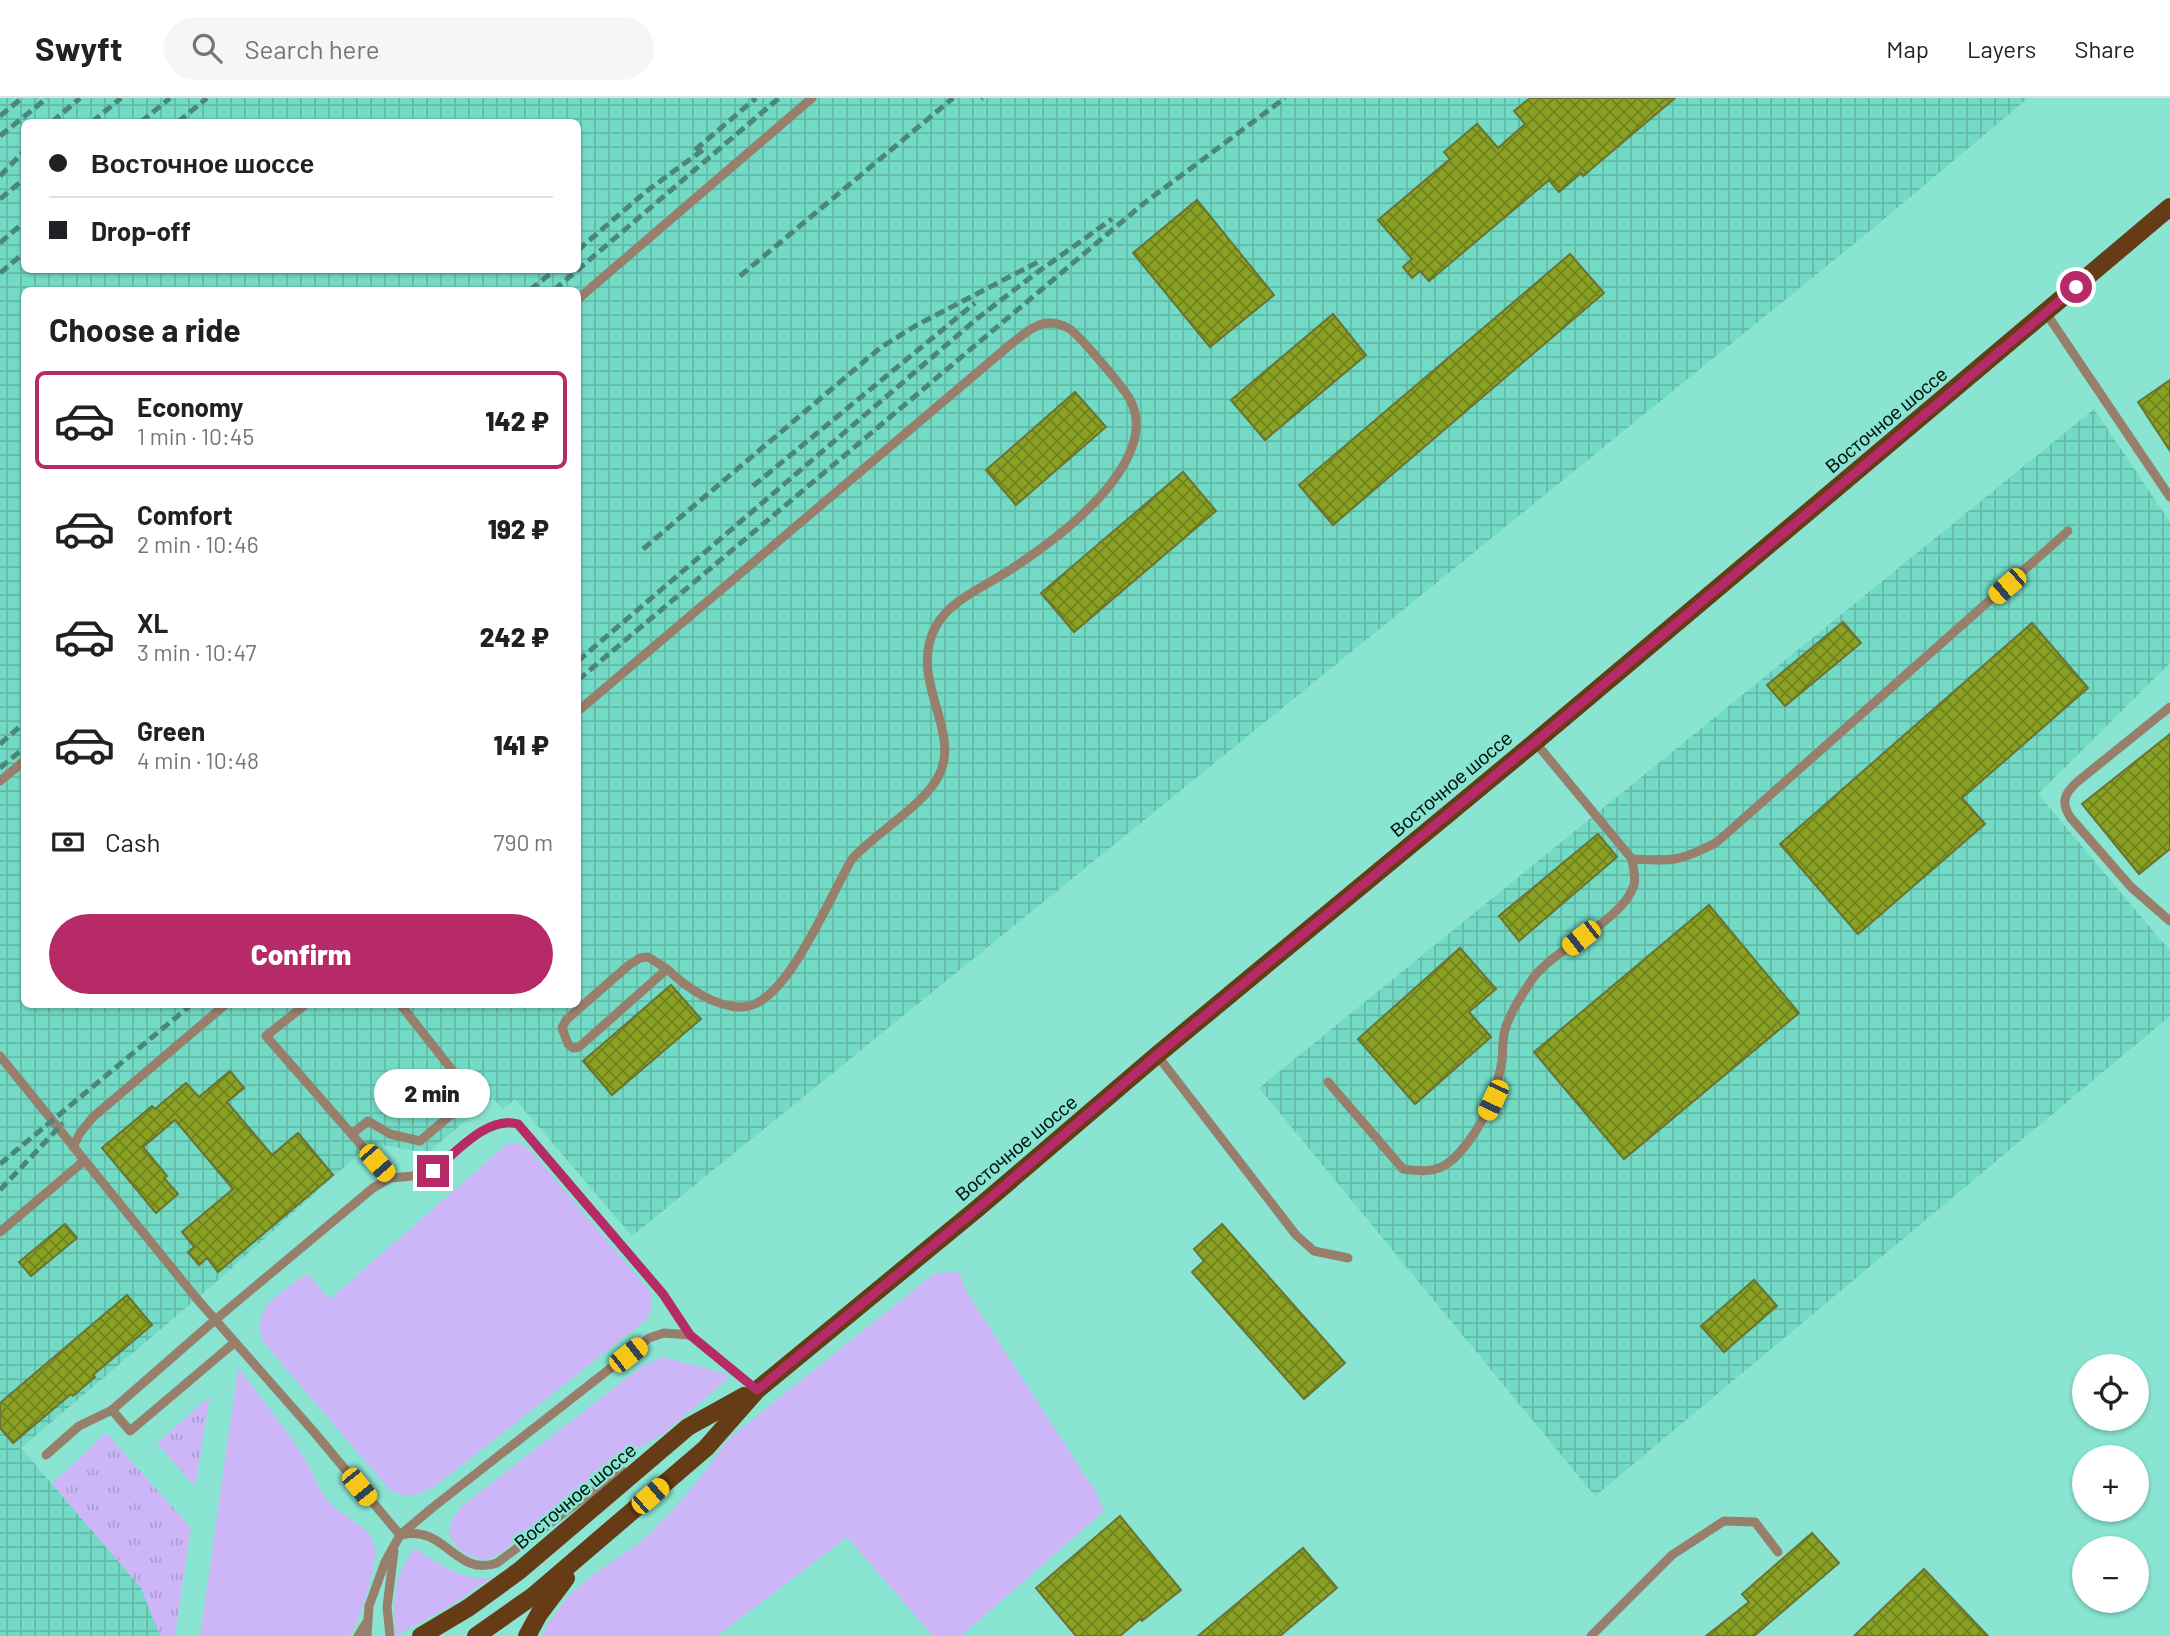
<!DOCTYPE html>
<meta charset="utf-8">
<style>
:root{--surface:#fff;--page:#f6f6f6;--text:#202124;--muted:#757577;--line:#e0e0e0;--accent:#b52a67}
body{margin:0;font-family:Barlow,sans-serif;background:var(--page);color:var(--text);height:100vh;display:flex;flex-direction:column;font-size:26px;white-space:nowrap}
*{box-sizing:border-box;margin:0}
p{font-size:23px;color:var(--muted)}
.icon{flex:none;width:38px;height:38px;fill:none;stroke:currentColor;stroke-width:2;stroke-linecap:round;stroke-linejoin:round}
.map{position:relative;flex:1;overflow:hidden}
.drawer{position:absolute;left:21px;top:189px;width:560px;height:721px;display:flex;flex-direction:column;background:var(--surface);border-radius:10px;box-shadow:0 2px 5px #0004}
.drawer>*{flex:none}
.guide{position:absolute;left:21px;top:21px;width:560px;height:154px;border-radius:10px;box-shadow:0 2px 5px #0004;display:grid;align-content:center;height:154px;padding:0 28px;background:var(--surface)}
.tools{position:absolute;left:2072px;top:1256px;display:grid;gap:14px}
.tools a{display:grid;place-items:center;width:77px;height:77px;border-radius:50%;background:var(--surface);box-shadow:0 2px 5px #0004;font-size:35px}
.end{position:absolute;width:32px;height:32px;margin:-16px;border:9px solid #b52a67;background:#fff;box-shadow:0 0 0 4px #fff}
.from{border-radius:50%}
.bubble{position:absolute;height:49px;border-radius:24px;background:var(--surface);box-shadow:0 2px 5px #0004;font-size:23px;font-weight:800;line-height:49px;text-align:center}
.car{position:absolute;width:21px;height:42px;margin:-21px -10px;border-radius:9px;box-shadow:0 0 5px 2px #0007;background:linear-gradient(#f5c518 24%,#345 0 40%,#f5c518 0 76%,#345 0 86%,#f5c518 0)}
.guide b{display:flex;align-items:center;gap:24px;height:66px;font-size:26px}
.guide b+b{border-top:2px solid var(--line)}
.guide i{width:18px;height:18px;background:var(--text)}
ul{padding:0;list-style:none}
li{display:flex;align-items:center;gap:21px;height:98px;margin:0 14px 10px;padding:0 14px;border:4px solid transparent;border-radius:10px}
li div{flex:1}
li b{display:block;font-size:26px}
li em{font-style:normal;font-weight:800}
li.current{border-color:var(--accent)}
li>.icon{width:63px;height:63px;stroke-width:1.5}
h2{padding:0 28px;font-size:32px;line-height:84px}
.pay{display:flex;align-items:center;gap:18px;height:77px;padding:0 28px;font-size:26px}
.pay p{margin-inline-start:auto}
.action{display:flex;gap:14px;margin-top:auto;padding:14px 28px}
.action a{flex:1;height:80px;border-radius:42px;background:var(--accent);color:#fff;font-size:28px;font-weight:800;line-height:80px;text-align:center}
header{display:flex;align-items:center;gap:42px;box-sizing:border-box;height:98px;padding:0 35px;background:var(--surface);border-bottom:2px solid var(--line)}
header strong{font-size:33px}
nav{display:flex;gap:38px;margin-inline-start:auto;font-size:24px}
.search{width:490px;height:63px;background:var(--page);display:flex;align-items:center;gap:18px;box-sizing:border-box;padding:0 24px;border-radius:38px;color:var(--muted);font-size:26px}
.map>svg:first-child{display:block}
</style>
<header>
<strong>Swyft</strong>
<div class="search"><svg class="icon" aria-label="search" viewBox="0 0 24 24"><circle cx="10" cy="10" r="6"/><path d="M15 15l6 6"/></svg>Search here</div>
<nav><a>Map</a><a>Layers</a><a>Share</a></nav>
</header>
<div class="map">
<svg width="2170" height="1538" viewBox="0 0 2170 1538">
<defs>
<pattern id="industrial-grid" width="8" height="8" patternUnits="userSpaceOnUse" patternTransform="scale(1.75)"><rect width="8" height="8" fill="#73dac5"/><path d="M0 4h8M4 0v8" fill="none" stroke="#62baa8"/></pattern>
<pattern id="park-tufts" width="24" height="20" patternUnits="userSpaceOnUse" patternTransform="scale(1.75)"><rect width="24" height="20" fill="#ccb6f8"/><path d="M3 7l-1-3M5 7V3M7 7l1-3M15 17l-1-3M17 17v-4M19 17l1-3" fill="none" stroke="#ad9cd3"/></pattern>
<pattern id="building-cross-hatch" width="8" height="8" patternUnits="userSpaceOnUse" patternTransform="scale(1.75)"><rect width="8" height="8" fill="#8ba123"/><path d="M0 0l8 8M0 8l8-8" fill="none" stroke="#6f821d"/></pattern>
</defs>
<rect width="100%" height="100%" fill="#89e5d2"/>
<g fill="url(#industrial-grid)" fill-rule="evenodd">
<path d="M0,0H2028L1871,132L632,1138L515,1001L503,1011L493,1000L427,1055L371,1045L215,1185L21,1350L141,1490L160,1538H0ZM24,24H578V172H24ZM24,192H578V906H24Z"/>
<path d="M2094,311L2170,424V565L2038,696L2170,853V918L1595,1398L1259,990Z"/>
</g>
<g fill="#ccb6f8">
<path d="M519,1045L530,1052L652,1196L651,1212L646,1222L434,1389C416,1398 406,1401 389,1391L264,1245C248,1210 282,1195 307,1175L330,1201L507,1046Z"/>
<path d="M959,1174L967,1195L1097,1396L1104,1413L961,1538H933L847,1439L717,1538H543L547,1527L569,1497L594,1476L641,1444L674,1411L700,1380L728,1341L935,1175Z"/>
<path d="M663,1259L726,1276L729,1280L663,1336L609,1368L502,1454C496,1458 489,1462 481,1461C466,1459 446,1445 450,1427C452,1420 457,1414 462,1408L642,1268Z"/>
<path d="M238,1269C259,1298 282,1326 302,1356C311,1371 317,1390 328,1403C341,1419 368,1426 374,1446C380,1463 360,1522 350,1538H200Z"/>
<path d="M414,1450C439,1465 462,1485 493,1479L450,1508L396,1538C392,1504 394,1478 414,1450Z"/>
</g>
<g fill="url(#park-tufts)">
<path d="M210,1298L195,1389L157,1345Z"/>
<path d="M106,1335L191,1430L175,1538H160L141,1490L52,1386Z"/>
</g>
<g fill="url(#building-cross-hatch)" stroke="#677432" stroke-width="2">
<path d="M1530,0H1675L1583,78L1581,75L1559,94L1549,82L1429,183L1420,173L1412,180L1403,169L1412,161L1378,122L1450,61L1444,54L1477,26L1498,50L1525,26L1514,13Z"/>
<path d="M1197,102L1274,197L1210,249L1133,155Z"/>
<path d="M1570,156L1604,195L1333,427L1299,387Z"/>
<path d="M1333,216L1366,257L1265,342L1231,302Z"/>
<path d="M2170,282V353L2138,304Z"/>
<path d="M1075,294L1106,329L1016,407L986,372Z"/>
<path d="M1183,374L1216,413L1074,534L1041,495Z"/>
<path d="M1843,524L1861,545L1785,608L1767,587Z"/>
<path d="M2032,525L2088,590L1962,700L1985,726L1858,836L1780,746Z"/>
<path d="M2170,636V751L2139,776L2082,706Z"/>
<path d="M1598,736L1617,759L1519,843L1499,818Z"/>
<path d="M1709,807L1799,915L1624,1061L1534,954Z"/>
<path d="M1460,850L1496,891L1469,914L1491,939L1415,1006L1358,941Z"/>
<path d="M671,887L701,921L612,997L583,963Z"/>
<path d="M230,973L244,990L227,1004L272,1057L298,1035L333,1077L218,1174L207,1160L199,1167L188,1154L194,1149L182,1134L233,1091L175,1022L143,1049L167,1078L164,1080L178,1096L156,1115L102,1050L152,1008L155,1011L186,985L199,999Z"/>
<path d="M65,1126L77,1140L31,1178L19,1164Z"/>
<path d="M1222,1126L1345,1265L1304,1301L1192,1174L1204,1163L1194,1151Z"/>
<path d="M1754,1182L1777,1208L1724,1254L1701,1228Z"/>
<path d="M127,1197L152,1227L93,1277L95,1279L73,1298L71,1296L13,1345L0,1330V1305Z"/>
<path d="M1120,1418L1181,1492L1142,1523L1140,1521L1120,1538H1076L1036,1490Z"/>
<path d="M1812,1435L1839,1465L1754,1538H1706L1749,1504L1742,1496Z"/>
<path d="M1303,1450L1337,1490L1280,1538H1198Z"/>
<path d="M1924,1471L1988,1538H1854Z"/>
</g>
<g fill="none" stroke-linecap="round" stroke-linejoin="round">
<g stroke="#987f6c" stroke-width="9">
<path d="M578,201L812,0"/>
<path d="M2046,215L2170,399"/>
<path d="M2170,609L2077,684C2064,696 2061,704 2070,719L2131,789L2170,823"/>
<path d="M578,613L1011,246C1022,238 1034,226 1048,225C1054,225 1063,227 1068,230C1077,234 1125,291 1130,302C1133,307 1136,316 1136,322C1138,341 1128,361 1118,376C1093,413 1052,444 1016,468C990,487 952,499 936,528C907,581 962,632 939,677C924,708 876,734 852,761C831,795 787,908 743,909C715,910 686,889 667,871L579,949L573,950L568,946L562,930L566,922L629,867L640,860L648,859L667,871"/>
<path d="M0,683L24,663"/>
<path d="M1632,761C1674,763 1679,764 1717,744L2068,433"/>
<path d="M306,906L266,938L390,1080"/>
<path d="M1157,957L1296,1137L1314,1153L1348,1160"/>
<path d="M0,958L197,1201L314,1334L400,1437"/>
<path d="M1328,984L1403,1071C1428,1075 1443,1074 1460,1054C1483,1028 1496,998 1502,963C1503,953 1502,942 1505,932C1510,914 1523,895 1533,880C1556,849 1623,823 1634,787C1636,779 1633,769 1632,761L1535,644"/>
<path d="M352,1036L368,1023L390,1036L420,1043L466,1004L468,992L400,906"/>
<path d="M73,1049L80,1035L93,1019L226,906"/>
<path d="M0,1134L84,1063"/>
<path d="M690,1237L757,1292"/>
<path d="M112,1312L130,1333L234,1245"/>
<path d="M46,1357L79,1328L112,1312L215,1222L373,1090L390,1080L425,1077L434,1073C455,1055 488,1017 518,1026L663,1196L690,1237L664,1235L649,1240L432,1410L400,1437L385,1464L369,1508L367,1538"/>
<path d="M402,1437C445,1426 456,1480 497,1465L589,1396L624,1374"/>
<path d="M358,1538L366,1525"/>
<path d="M390,1538L387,1509L394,1453"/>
<path d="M1591,1538L1672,1457L1724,1423L1755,1424L1778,1454"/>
</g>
<g stroke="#663c16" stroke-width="18">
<path d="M421,1538L468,1510L519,1473L688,1329L744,1298"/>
<path d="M476,1538L533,1498L706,1350L757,1292L978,1110L1157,957L1535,644L2170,109"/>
<path d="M527,1538L539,1516L566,1480"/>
</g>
<g stroke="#4b867a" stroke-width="5" stroke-dasharray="10 5" stroke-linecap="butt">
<path d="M981,1L982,0"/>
<path d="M0,18L22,0"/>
<path d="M52,24L80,0"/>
<path d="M92,24L121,0"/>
<path d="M141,24L170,0"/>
<path d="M178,24L207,0"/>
<path d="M0,38L47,0"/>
<path d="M695,52L756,0"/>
<path d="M0,78L24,53"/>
<path d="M0,101L24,81"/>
<path d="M0,145L24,124"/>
<path d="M578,152L648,92L707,49"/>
<path d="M0,175L24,155"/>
<path d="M740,178L953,0"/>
<path d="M530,192L555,172"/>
<path d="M554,192L779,0"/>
<path d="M753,388L975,205"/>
<path d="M643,451L880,250L915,228L1038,164"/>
<path d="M578,563L979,219L1035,176L1112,121"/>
<path d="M578,582L1143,106L1285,0"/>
<path d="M0,646L24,625"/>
<path d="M0,670L24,650"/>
<path d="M0,1066L192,906"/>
<path d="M0,1092L63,1025"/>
</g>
</g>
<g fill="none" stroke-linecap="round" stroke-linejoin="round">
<path stroke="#b52a67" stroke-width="9" d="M433,1073C456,1055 487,1017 518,1026L663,1196L690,1237L757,1292L978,1110L1157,957L1535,644L2076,189"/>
</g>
<g text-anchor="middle" stroke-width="5" stroke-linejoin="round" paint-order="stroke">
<g font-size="19" fill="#00130e" stroke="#89e5d2">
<text transform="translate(1886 322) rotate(-40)" y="7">Восточное шоссе</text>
<text transform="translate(1451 686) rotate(-40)" y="7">Восточное шоссе</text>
<text transform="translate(1016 1050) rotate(-40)" y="7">Восточное шоссе</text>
<text transform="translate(575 1398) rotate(-40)" y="7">Восточное шоссе</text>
</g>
</g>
</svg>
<div class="tools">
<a><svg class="icon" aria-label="locate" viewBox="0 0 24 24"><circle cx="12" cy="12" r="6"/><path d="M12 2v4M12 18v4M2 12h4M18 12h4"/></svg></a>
<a>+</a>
<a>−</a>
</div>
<i class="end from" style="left:2076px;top:189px"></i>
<i class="end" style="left:433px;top:1073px"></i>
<div class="bubble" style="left:374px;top:971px;width:116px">2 min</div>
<i class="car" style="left:2007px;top:488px;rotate:229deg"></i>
<i class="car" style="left:1581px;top:840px;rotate:232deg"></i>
<i class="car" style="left:1493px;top:1002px;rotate:205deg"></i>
<i class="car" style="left:377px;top:1065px;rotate:139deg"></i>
<i class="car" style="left:628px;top:1257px;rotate:52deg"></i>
<i class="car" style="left:359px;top:1389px;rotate:141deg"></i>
<i class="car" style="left:650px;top:1398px;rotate:49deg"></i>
<div class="guide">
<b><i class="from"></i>Восточное шоссе</b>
<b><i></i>Drop-off</b>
</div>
<section class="drawer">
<h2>Choose a ride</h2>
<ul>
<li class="current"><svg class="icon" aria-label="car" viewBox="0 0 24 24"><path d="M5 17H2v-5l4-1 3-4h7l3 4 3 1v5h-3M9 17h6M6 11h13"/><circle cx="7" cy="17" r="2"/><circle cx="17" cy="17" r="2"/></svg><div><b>Economy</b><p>1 min · 10:45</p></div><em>142 ₽</em></li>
<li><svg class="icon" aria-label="car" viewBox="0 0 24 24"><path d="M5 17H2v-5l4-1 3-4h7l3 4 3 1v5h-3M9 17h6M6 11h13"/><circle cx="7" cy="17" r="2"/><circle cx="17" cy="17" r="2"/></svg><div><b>Comfort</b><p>2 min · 10:46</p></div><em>192 ₽</em></li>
<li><svg class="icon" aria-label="car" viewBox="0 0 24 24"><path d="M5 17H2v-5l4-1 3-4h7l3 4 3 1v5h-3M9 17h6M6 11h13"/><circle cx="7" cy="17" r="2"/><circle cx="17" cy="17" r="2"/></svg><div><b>XL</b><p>3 min · 10:47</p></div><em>242 ₽</em></li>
<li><svg class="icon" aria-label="car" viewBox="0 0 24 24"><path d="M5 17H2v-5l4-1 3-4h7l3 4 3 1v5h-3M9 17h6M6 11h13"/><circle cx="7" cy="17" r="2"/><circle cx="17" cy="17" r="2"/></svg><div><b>Green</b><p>4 min · 10:48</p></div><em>141 ₽</em></li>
</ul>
<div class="pay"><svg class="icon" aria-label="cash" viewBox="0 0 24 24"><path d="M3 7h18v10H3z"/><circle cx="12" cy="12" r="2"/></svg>Cash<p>790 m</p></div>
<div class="action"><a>Confirm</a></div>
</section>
</div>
